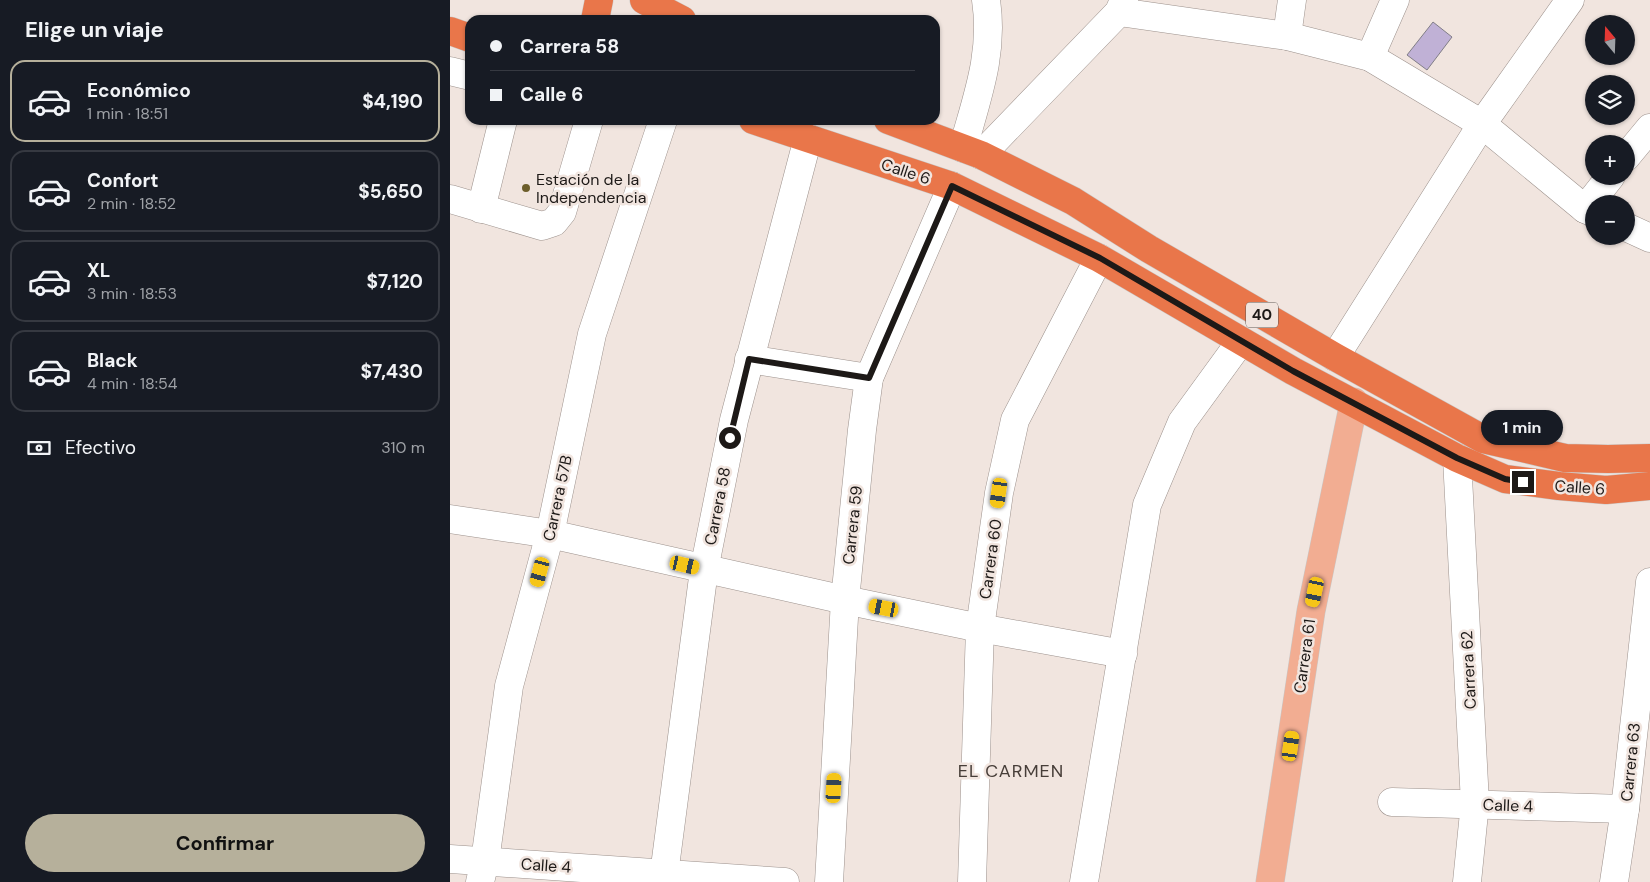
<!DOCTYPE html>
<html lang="es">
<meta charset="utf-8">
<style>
:root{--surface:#171b24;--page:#242831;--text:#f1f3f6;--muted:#9ea1a6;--line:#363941;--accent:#b6b09b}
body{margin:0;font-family:"DM Sans",sans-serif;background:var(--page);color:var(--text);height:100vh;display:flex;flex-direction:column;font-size:19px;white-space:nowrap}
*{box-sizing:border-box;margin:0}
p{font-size:16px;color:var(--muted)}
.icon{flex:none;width:28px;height:28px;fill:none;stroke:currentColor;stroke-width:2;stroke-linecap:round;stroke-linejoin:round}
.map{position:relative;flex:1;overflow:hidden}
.panel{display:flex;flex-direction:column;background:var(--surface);width:450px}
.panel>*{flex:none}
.top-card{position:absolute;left:15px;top:15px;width:475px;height:110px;border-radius:15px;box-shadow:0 1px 4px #0004;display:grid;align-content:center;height:110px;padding:0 25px;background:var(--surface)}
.needle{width:32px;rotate:341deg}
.controls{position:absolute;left:1135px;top:15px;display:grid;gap:10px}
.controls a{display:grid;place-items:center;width:50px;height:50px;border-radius:50%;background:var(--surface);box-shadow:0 1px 4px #0004;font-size:25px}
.end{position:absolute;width:22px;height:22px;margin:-11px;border:6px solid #1d1917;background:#fff;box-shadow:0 0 0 2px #fff}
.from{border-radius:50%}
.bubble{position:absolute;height:35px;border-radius:18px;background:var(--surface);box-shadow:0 1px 4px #0004;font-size:16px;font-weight:700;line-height:35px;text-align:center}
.car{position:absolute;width:15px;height:30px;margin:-15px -8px;border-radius:6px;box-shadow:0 0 4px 1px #0007;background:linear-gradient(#f5c518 24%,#345 0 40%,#f5c518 0 76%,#345 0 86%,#f5c518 0)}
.top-card b{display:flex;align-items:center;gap:18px;height:48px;font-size:19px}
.top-card b+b{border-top:1px solid var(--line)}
.top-card i{width:12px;height:12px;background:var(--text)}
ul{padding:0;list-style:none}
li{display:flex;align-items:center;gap:15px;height:82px;margin:0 10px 8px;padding:0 15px;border:2px solid var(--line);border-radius:15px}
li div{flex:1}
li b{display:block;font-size:19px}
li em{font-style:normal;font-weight:700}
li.on{border-color:var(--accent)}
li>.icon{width:45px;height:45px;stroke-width:1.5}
h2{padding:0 25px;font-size:22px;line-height:60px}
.pay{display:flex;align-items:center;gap:12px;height:55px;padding:0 25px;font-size:19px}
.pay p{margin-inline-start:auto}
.action{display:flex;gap:10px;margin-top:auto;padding:10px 25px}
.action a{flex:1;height:58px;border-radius:30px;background:var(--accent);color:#111;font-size:20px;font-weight:700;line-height:58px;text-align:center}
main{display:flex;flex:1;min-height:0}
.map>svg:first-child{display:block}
</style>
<main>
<section class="panel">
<h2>Elige un viaje</h2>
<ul>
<li class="on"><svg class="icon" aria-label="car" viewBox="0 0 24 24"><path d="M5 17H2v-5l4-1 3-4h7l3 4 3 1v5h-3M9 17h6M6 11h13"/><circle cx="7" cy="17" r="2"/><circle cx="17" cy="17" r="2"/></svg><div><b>Económico</b><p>1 min · 18:51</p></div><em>$4,190</em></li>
<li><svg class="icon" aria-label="car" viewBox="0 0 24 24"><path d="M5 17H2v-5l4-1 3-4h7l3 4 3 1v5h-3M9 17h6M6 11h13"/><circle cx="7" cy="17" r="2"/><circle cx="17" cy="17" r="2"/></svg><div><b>Confort</b><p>2 min · 18:52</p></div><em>$5,650</em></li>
<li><svg class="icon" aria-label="car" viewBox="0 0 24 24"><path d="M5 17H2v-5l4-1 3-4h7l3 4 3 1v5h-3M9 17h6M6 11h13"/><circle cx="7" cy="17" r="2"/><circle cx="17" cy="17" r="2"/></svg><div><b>XL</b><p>3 min · 18:53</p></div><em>$7,120</em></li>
<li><svg class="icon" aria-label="car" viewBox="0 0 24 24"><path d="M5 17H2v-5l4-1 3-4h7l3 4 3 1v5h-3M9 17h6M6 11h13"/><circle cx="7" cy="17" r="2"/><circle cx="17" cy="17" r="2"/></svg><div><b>Black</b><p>4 min · 18:54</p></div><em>$7,430</em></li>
</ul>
<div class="pay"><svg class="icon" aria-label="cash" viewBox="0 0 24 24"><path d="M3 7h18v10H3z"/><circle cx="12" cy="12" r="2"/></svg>Efectivo<p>310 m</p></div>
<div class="action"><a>Confirmar</a></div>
</section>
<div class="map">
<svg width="1200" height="882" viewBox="0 0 1200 882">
<rect width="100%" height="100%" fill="#f1e5df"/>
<path fill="#c0b1d6" stroke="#817e87" d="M983,22L1002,37L977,70L957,55Z"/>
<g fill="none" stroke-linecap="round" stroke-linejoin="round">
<g stroke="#9c918c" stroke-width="29">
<g id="minor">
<path d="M669,12L837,36L920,57L1032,124L1135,209L1144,213"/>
<path d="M837,36L842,0"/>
<path d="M920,57L945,0"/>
<path d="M0,71L20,76"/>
<path d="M513,148C527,97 544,54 536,0"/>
<path d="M531,155L669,12L674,0"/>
<path d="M1176,157L1200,128"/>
<path d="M0,199L92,226L104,222L112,212L139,120"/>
<path d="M31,209L53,120"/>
<path d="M1135,209L1161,176"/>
<path d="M1176,227L1200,238"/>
<path d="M885,357L1032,124L1120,0"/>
<path d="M299,359L419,378"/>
<path d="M1007,458L1025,803L1017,882"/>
<path d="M0,519L100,534L395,600L530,628L673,654"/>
<path d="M942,802L1175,809"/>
<path d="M0,859L335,882"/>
<path d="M30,882L35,861L59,686L100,534L142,334L213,120"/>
<path d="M213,882L254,570L284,420L358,138"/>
<path d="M379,882L395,600L412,430L419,378L502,186"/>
<path d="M522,882L530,628L549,493L565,420L649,258"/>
<path d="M634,882L697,505L732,422L791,341"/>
<path d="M1164,882L1175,809L1200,582"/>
</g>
</g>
<g stroke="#c9c8c7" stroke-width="29">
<path id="major" d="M820,882L861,611L904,402"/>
</g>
<g stroke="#c9c8c7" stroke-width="29">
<g id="highway">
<path d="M194,0L232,20"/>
<path d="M145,20L149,0"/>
<path d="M0,31L20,38"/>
<path d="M303,120L502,186L649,258L843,371L1007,458L1055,479L1109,486L1156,490L1200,486"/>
<path d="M438,120L531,155L623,201L699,249L885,357L1033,439L1115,458L1158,459L1200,458"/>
</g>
</g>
<use href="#minor" stroke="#fff" stroke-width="28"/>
<use href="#major" stroke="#f2ad92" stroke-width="28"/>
<use href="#highway" stroke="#e9764a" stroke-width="28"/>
</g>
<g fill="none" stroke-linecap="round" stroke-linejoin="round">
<path stroke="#1d1917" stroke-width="6" d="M280,438L299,359L419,378L502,186L650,258L843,371L1007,458L1055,479L1073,482"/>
</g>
<circle fill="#6d5e2b" stroke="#f1e5df" stroke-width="2" cx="76" cy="188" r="5"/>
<g text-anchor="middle" stroke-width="5" stroke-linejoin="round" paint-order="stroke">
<rect fill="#f1e5df" stroke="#5d5653" stroke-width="1" x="796" y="302.5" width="32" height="25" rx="4"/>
<g font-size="15" font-weight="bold" fill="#1d1917">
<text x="812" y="320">40</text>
</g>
<g font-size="16" fill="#1d1917" stroke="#f1e5df">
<text transform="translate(456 171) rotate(18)" y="6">Calle 6</text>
<text transform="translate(1130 487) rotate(4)" y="6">Calle 6</text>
<text transform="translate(107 498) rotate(-78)" y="6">Carrera 57B</text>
<text transform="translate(267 506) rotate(-79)" y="6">Carrera 58</text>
<text transform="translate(402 525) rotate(-84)" y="6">Carrera 59</text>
<text transform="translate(540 559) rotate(-82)" y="6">Carrera 60</text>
<text transform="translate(854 656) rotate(-82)" y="6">Carrera 61</text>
<text transform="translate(1018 670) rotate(-93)" y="6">Carrera 62</text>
<text transform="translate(1180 762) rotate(-84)" y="6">Carrera 63</text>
<text transform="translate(1058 805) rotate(2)" y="6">Calle 4</text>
<text transform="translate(96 865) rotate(4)" y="6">Calle 4</text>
</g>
<g font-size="16" fill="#1d1917" stroke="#f1e5df" text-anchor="start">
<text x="86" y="185">Estación de la<tspan x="86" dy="18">Independencia</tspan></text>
</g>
<g font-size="18" letter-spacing="1" fill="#473e39" stroke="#f1e5df">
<text x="561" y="777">EL CARMEN</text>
</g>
</g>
</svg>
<div class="controls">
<a><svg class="needle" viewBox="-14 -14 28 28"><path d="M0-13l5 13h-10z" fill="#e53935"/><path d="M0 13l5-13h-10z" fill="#9ea1a6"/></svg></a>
<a><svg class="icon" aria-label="layers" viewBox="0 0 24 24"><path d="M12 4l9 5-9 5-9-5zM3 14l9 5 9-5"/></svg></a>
<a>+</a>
<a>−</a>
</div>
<i class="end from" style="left:280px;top:438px"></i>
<i class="end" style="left:1073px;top:482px"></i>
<div class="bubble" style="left:1031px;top:410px;width:82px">1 min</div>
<i class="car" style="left:549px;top:493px;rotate:188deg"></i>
<i class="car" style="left:235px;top:565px;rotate:103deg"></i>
<i class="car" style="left:90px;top:572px;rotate:195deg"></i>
<i class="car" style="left:865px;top:592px;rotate:192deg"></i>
<i class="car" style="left:434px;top:608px;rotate:281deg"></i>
<i class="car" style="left:841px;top:746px;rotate:8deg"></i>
<i class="car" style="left:384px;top:788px;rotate:3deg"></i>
<div class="top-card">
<b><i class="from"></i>Carrera 58</b>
<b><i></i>Calle 6</b>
</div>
</div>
</main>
